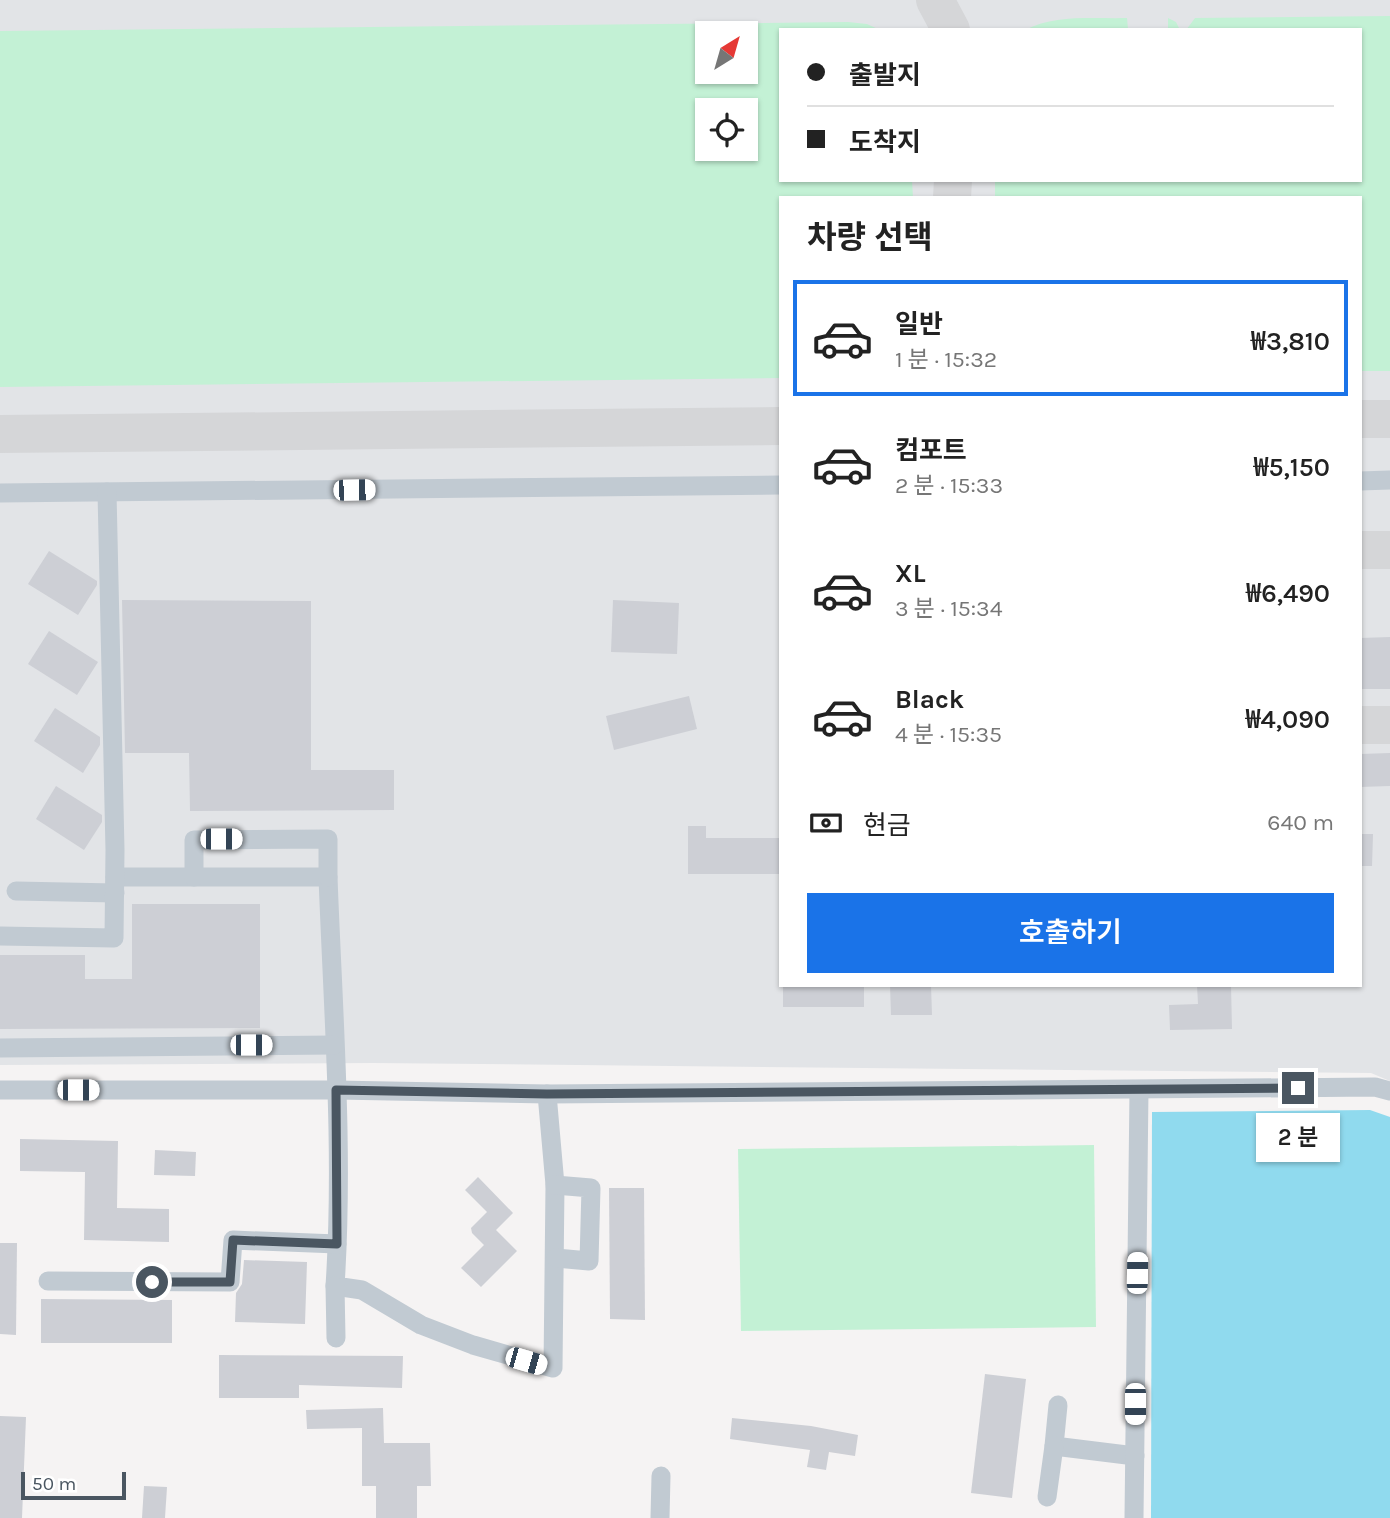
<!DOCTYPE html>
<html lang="ko">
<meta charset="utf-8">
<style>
:root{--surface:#fff;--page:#f2f2f2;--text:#222;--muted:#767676;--line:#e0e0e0;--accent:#1a73e8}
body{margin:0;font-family:Karla,"Noto Sans KR",sans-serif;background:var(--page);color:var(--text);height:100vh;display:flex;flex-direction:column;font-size:26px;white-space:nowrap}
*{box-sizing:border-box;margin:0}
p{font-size:23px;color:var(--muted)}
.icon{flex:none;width:38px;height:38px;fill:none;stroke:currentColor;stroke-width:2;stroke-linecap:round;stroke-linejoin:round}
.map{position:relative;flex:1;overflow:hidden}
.sheet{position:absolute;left:779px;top:196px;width:583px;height:791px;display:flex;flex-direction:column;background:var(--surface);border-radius:0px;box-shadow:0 2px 5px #0004}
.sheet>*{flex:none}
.guide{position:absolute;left:779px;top:28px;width:583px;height:154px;border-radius:0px;box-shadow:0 2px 5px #0004;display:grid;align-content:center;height:154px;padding:0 28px;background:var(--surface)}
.needle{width:46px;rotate:37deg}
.fabs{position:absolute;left:695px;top:21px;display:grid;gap:14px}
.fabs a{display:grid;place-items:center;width:63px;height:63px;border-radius:0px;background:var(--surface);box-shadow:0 2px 5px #0004;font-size:35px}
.scale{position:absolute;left:21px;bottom:18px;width:105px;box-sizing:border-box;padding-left:7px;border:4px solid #4a5661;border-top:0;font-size:19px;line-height:24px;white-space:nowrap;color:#4a5661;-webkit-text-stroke:5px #fff;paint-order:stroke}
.end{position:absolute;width:32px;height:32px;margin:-16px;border:9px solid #4a5661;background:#fff;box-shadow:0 0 0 4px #fff}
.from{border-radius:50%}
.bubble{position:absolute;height:49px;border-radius:0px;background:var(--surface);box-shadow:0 2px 5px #0004;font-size:23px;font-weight:600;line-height:49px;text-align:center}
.car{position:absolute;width:21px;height:42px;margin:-21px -10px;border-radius:9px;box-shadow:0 0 5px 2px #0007;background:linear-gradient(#fff 24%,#345 0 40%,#fff 0 76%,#345 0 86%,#fff 0)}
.guide b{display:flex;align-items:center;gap:24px;height:66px;font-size:26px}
.guide b+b{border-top:2px solid var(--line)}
.guide i{width:18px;height:18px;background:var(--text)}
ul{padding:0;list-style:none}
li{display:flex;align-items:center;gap:21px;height:116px;margin:0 14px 10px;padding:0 14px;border:4px solid transparent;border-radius:0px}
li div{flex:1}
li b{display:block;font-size:26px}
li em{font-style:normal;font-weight:600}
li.active{border-color:var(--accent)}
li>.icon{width:63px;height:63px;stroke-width:1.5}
h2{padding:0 28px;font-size:32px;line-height:84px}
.pay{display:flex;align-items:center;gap:18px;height:77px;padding:0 28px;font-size:26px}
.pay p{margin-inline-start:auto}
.button{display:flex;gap:14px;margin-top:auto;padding:14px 28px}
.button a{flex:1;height:80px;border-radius:0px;background:var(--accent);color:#fff;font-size:28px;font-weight:600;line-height:80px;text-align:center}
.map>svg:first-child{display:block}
</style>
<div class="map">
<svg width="1390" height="1518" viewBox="0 0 1390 1518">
<rect width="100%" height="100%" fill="#f5f3f3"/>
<path fill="#e2e4e7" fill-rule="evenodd" d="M0,0H1390V1081L1371,1073L373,1063L0,1065ZM780,30H1360V180H780ZM707,33H746V72H707ZM707,110H746V149H707ZM780,198H1360V985H780Z"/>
<g fill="#c3f1d5" fill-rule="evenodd">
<path d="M1390,16V371H1360V198H995V180H1360V30H1186L1195,18Z"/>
<path d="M1127,18L1128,29L1168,28V18L1176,22L1180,30H1025C1056,14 1093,19 1127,18Z"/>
<path d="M848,22L867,24L880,30H780V180H912L913,198H780V378L0,387V31ZM746,33V72H707V33ZM707,110H746V149H707Z"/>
<path d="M1094,1145L1096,1327L741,1331L738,1149Z"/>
</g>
<path fill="#90daee" d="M1370,1110L1390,1117V1518H1151L1152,1112Z"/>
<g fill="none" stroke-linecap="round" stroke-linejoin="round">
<g stroke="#d5d6d8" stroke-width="38">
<path d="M935,0L951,30"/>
<path d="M952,198L953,180"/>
<path d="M1360,419H1390"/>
<path d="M0,434L780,426"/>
<path d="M1360,550H1390"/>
<path d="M1360,725H1390"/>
</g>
</g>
<g fill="#cdcfd5">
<path d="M49,551L97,581V585L78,615L28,584Z"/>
<path d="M122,600L311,601V770H394V810L190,811L189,753H125Z"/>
<path d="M613,600L679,603L677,654L611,652Z"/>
<path d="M49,631L98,662L77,695L28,664Z"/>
<path d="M1390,637V689H1360V638Z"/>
<path d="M689,696L697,729L614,750L606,716Z"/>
<path d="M55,708L100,737V745L83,773L34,741Z"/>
<path d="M1390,753V786L1360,787V754Z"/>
<path d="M56,786L102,815V822L84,850L36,819Z"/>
<path d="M688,826H706V838H780V874H688Z"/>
<path d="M1360,834H1373L1372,866H1360Z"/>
<path d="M132,904H260V1028L0,1029V955H85V979H132Z"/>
<rect x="783" y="985" width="81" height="22"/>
<path d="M890,985H931L932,1015H891Z"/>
<path d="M1197,985H1231L1232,1029L1170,1030L1169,1005L1198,1004Z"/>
<path d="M20,1139L118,1141L117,1208L169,1209V1242L84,1240L85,1172L20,1171Z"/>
<path d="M155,1150L196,1152L195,1176L154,1175Z"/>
<path d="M478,1177L513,1213L496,1230L517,1251L481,1287L461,1268L484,1245L472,1233L471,1228L487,1212L465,1190Z"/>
<path d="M609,1188H644L645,1320L610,1319Z"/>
<path d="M0,1243H17L16,1335L0,1334Z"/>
<path d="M244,1260L307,1262L305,1324L235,1322L236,1293L242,1284Z"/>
<path d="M41,1299L172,1300V1343H41Z"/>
<path d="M219,1355L403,1356L402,1388L299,1385V1398H219Z"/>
<path d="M985,1374L1026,1379L1012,1498L971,1493Z"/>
<path d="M383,1408L384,1443H430L431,1486H417V1518H376V1486H362V1428L307,1429L306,1410Z"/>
<path d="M0,1416L26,1417L22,1518H0Z"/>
<path d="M732,1418L811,1426L858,1435L855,1456L829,1452L826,1470L807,1467L810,1450L730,1439Z"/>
<path d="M144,1486L167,1487L165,1518H142Z"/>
</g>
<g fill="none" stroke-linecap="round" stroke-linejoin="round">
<g stroke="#c1cad2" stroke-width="19">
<path d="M1360,481L1390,480"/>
<path d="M0,493L780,485"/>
<path d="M115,877H328C333,1013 344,1151 335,1286L362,1290L421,1325L473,1345L553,1368L555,1185L547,1094"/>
<path d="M194,877V840L328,839V877"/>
<path d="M16,891L115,893"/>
<path d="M0,936L114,938L115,850L107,492"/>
<path d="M0,1048L334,1045"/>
<path d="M0,1090H336L547,1094L1375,1087L1390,1091"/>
<path d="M555,1185L591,1188L589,1261L556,1258"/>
<path d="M48,1281L230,1282L233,1240L337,1244"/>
<path d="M335,1286L336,1338"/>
<path d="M1058,1405L1054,1446L1135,1456"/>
<path d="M1047,1497L1054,1446"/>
<path d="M660,1518L661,1476"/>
<path d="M1134,1518L1139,1090"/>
</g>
</g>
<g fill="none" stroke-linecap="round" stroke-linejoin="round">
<path stroke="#4a5661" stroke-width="9" d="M152,1282H230L233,1240L337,1244L336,1090L547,1094L1298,1088"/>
</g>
</svg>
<div class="fabs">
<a><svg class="needle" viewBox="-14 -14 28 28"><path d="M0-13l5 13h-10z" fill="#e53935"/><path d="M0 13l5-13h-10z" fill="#767676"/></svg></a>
<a><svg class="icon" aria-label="locate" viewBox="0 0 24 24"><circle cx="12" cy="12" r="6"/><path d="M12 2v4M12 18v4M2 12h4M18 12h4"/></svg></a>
</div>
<div class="scale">50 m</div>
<i class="end from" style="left:152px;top:1282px"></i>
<i class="end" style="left:1298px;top:1088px"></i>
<div class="bubble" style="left:1256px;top:1113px;width:84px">2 분</div>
<i class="car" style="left:354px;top:490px;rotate:89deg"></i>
<i class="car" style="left:221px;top:839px;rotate:90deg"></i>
<i class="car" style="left:251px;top:1045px;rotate:90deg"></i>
<i class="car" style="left:78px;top:1090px;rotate:90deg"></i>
<i class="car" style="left:1137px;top:1273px;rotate:1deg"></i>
<i class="car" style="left:526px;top:1361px;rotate:106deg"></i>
<i class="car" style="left:1135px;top:1404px;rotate:180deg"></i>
<div class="guide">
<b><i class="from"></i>출발지</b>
<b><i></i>도착지</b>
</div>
<section class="sheet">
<h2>차량 선택</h2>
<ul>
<li class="active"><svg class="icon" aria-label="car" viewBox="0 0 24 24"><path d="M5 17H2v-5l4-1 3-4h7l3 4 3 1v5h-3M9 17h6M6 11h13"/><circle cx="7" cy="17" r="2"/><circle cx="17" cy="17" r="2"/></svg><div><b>일반</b><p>1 분 · 15:32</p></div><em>₩3,810</em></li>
<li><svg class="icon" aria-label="car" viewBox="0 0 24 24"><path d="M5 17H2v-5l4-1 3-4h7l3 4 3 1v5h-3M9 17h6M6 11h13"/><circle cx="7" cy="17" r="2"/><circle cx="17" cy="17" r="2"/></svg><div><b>컴포트</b><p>2 분 · 15:33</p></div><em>₩5,150</em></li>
<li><svg class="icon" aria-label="car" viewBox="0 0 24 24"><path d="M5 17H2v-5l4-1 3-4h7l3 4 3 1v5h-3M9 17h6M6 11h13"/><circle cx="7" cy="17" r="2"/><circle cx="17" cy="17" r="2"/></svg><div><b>XL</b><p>3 분 · 15:34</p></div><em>₩6,490</em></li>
<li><svg class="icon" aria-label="car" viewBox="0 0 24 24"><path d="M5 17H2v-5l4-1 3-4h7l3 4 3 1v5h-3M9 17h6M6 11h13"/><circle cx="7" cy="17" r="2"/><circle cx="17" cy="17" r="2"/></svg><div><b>Black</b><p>4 분 · 15:35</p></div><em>₩4,090</em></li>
</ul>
<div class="pay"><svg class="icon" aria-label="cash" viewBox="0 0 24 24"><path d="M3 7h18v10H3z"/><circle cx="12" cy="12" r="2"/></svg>현금<p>640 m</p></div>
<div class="button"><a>호출하기</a></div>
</section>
</div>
